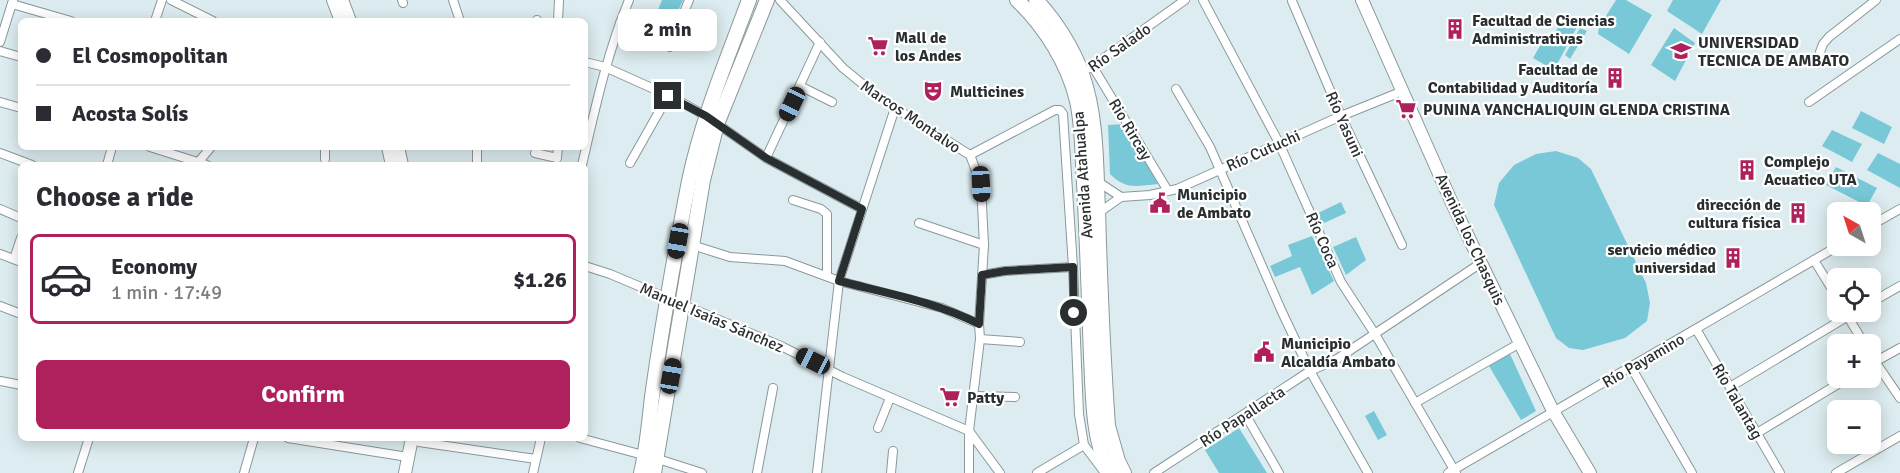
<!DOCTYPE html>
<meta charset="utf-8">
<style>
:root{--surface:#fff;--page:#f7f7f7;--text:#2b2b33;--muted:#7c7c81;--line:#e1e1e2;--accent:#ae215d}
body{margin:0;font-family:Signika,sans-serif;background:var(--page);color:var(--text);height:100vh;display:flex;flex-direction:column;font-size:22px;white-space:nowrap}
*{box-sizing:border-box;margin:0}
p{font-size:20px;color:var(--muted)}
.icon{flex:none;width:33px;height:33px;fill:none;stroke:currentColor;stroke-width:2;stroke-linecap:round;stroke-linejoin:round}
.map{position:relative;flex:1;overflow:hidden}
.sheet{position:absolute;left:18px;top:162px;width:570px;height:279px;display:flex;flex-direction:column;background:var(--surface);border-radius:9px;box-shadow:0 3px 15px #0003}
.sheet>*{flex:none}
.top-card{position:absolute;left:18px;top:18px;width:570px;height:132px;border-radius:9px;box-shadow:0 3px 15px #0003;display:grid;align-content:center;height:132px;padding:0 18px;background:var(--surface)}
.needle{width:39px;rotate:321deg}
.controls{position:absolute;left:1827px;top:202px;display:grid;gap:12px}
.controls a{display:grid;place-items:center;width:54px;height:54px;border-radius:9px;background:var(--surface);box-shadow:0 3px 15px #0003;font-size:30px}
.end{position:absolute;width:27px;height:27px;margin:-14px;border:8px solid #292f30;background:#fff;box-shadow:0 0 0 3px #fff}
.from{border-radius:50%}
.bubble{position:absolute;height:42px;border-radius:9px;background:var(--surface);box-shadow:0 3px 15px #0003;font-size:20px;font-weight:700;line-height:42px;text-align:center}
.car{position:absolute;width:18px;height:36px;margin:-18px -9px;border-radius:8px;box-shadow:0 0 4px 2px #0007;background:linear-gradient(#222 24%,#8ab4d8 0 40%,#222 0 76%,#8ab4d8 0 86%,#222 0)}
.top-card b{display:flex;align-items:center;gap:21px;height:57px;font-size:22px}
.top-card b+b{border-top:2px solid var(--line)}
.top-card i{width:15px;height:15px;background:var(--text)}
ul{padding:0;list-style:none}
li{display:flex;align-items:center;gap:18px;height:90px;margin:0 12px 9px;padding:0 6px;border:3px solid transparent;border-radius:9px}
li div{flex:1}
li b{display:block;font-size:22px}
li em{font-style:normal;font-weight:700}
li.current{border-color:var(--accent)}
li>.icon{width:54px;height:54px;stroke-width:1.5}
h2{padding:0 18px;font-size:27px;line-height:72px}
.cta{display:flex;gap:12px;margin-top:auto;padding:12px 18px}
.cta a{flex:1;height:69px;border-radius:9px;background:var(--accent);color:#fff;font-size:24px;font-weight:700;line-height:69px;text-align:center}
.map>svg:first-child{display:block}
</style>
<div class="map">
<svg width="1900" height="473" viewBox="0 0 1900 473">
<rect width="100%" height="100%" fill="#ddecf0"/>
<g fill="#78c8d8">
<path d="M662,0H683L666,36L650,29Z"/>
<path d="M1616,0H1626L1652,15L1629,54L1598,34L1599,27Z"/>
<path d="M1673,0H1721L1702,34L1667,11Z"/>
<path d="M1565,17L1577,27L1554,70L1533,58L1541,44H1547Z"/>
<path d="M1580,28L1587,31L1570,59L1565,55Z"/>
<path d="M1674,28L1695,43L1675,81L1651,65Z"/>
<path d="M1861,111L1892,127L1884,144L1852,128Z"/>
<path d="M1126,124L1158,184C1137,186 1126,190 1110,174L1108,125Z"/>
<path d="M1832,130L1862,144L1852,162L1822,146Z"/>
<path d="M1556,151L1578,158L1591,169L1646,283L1650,303L1647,321L1625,338L1583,350L1569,348L1556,338L1494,205L1499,183L1514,165L1536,154Z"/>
<path d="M1878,153L1900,164V188L1867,170Z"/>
<path d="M1836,167L1877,188L1867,206L1826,185Z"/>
<path d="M1341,202L1346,213L1322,224L1318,213Z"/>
<path d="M1312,236L1334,281L1312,295L1300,267L1275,277L1270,266L1292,256L1288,245Z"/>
<path d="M1356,237L1366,260L1346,275L1333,247Z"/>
<path d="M1510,354L1536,411L1521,420L1489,366Z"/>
<path d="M1374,411L1387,435L1378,440L1365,416Z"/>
<path d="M1239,428L1267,473H1219L1205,450Z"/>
</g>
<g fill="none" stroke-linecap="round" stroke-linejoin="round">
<g stroke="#8a989b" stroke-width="10">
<g id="street">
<path d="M171,0L213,21"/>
<path d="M402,0L403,3"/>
<path d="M453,0L460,21"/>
<path d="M780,0L843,68L865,86L895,108L970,155L981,184L984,245L979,324L980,339L969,431V473"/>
<path d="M1203,0L1279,143L1341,282L1375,334L1456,473"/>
<path d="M1292,1L1341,116L1402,245"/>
<path d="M12,4L71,21"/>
<path d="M155,21L162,0"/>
<path d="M537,21V20"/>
<path d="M558,21L559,0"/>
<path d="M620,23L670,47L689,0"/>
<path d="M0,42L13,0"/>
<path d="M0,51L21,57"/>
<path d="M1820,52L1823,44L1829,37L1876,0"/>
<path d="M585,62L605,67L674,98L706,116L766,158L862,209"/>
<path d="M1093,67L1168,191"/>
<path d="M1090,68L1185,0"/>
<path d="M800,86L832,102"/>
<path d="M1176,89L1210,147L1282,312L1310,371L1368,473"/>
<path d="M0,102L21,108"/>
<path d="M1809,102L1900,39"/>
<path d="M150,147L207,165"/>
<path d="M0,153L32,165"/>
<path d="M535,153L557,158L558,147"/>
<path d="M970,155L1055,110H1060L1063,114L1073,267L1079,414L1084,445L1105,473"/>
<path d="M766,158L820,42"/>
<path d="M325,159V147"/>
<path d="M630,163L668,96"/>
<path d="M107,165L112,147"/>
<path d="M196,165L211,147"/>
<path d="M477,165V147"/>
<path d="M582,165C595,109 607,53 629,0"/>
<path d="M1097,181L1121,197"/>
<path d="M793,200L821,209L827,214V276"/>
<path d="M0,209L21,218"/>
<path d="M1097,214L1121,197L1150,195L1177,189L1341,116L1403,91"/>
<path d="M919,223L984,245"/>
<path d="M1870,226L1900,209"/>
<path d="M692,245L730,257L785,261L839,281L942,308L979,324"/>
<path d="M0,254L21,262"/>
<path d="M14,259L21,238"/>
<path d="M1814,260L1838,299"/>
<path d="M585,266L610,274L781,346L843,377L969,431L1000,473"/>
<path d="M982,275L1005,271L1073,267"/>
<path d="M1870,303L1900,286"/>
<path d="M0,306L21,314"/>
<path d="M1845,312L1865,345"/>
<path d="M1696,329L1780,473"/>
<path d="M980,339L1020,342"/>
<path d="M1870,354L1900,398"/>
<path d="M1871,364L1900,348"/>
<path d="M1631,367L1692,473"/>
<path d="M0,381L21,385"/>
<path d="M1730,387L1855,312"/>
<path d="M974,396L1015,397"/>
<path d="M1415,403L1520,343"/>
<path d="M1245,414L1279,473"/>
<path d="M878,428L890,398"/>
<path d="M1757,433L1848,378"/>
<path d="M288,438L408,457"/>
<path d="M580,438L658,459L702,473"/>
<path d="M419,442L536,459"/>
<path d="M78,473L89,438"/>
<path d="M244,473L254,438"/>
<path d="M533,473L541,438"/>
<path d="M757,473L773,388"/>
<path d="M817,473L839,281L895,108"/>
<path d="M891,473L893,451"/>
<path d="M1037,473L1084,445"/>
<path d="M1154,473L1310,371L1337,359L1481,263"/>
<path d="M1448,473L1838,246"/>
<path d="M1836,473L1900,436"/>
</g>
</g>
<g stroke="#8a989b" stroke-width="14">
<g id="secondary">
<path d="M333,0L341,21"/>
<path d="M342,0L350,21"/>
<path d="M1362,0L1452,203L1481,263L1553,411L1590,473"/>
<path d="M388,147L392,165"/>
<path d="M398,147L402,165"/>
<path d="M405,473L412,438"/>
</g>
</g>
<g stroke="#8a989b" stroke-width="16">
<g id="primary">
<path d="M1017,0C1045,27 1068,63 1077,101C1083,128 1082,156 1084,183C1087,241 1089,299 1091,357C1093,395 1092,437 1109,473"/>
<path d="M1036,0C1055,20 1073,48 1082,74C1097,116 1096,165 1098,210C1100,282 1103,354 1108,426L1118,461L1124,473"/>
<path d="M641,473C647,448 649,422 652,397C662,325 675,253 689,181C702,119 727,59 749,0"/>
<path d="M654,473L703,180L717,124L767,0"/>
</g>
</g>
<use href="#street" stroke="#fff" stroke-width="8"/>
<use href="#secondary" stroke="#fff" stroke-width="12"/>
<use href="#primary" stroke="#fff" stroke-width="14"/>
</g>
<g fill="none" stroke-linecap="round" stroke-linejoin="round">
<path stroke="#292f30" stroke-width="8" d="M668,96L706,116L766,158L862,209L839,281C886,293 936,302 979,324L982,275L1005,271L1073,267L1074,313"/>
</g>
<defs>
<g id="building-bare" transform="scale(1.62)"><path d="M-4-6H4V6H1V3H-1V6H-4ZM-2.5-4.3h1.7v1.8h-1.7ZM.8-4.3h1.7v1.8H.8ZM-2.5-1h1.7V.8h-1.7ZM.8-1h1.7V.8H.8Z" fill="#ae215d" stroke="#fff" stroke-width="2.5" paint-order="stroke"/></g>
<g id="supermarket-bare" transform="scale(1.62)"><path d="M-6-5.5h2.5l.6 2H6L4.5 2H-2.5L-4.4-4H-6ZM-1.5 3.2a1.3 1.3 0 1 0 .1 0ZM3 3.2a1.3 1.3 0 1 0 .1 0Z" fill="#ae215d" stroke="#fff" stroke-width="2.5" paint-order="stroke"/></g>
<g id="university-bare" transform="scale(1.62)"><path d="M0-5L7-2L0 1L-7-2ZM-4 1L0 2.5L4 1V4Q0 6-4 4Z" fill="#ae215d" stroke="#fff" stroke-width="2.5" paint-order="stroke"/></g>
<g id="theatre-bare" transform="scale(1.62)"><path d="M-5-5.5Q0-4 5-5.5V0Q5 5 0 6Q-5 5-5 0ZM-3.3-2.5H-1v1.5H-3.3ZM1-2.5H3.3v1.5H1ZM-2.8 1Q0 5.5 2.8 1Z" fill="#ae215d" stroke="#fff" stroke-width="2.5" paint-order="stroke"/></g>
<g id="civic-bare" transform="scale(1.62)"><path d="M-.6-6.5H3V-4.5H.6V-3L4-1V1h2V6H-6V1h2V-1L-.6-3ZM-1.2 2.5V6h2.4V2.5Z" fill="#ae215d" stroke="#fff" stroke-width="2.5" paint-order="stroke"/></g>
</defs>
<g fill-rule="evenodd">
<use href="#building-bare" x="1455" y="29"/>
<use href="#supermarket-bare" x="878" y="46"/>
<use href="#university-bare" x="1681" y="51"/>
<use href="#building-bare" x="1615" y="78"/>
<use href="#theatre-bare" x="933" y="91"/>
<use href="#supermarket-bare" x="1406" y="109"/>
<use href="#building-bare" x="1747" y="170"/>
<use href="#civic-bare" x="1160" y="203"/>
<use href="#building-bare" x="1798" y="213"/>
<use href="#building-bare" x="1733" y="258"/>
<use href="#civic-bare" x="1264" y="352"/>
<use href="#supermarket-bare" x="950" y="397"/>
</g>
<g text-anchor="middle" stroke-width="4.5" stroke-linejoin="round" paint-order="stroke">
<g font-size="16" font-weight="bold" fill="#292f30" stroke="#fff" text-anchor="start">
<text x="1472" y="26">Facultad de Ciencias<tspan x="1472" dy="18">Administrativas</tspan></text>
<text x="895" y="43">Mall de<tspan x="895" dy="18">los Andes</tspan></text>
<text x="1698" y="48">UNIVERSIDAD<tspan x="1698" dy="18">TECNICA DE AMBATO</tspan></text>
<text x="1598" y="75" text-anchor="end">Facultad de<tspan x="1598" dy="18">Contabilidad y Auditoría</tspan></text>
<text x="950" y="97">Multicines</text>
<text x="1423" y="115">PUNINA YANCHALIQUIN GLENDA CRISTINA</text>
<text x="1764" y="167">Complejo<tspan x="1764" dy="18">Acuatico UTA</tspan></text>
<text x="1177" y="200">Municipio<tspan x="1177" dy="18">de Ambato</tspan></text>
<text x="1781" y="210" text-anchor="end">dirección de<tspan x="1781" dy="18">cultura física</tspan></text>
<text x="1716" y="255" text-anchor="end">servicio médico<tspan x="1716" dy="18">universidad</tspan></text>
<text x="1281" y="349">Municipio<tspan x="1281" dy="18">Alcaldía Ambato</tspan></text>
<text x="967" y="403">Patty</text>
</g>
<g font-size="16" fill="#292f30" stroke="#fff">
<text transform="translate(1119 47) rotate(-35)" y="6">Río Salado</text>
<text transform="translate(911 116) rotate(34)" y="6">Marcos Montalvo</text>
<text transform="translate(1345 124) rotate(66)" y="6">Río Yasuni</text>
<text transform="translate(1131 129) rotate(59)" y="6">Rio Rircay</text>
<text transform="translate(1263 150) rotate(-24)" y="6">Río Cutuchi</text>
<text transform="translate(1082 175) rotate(-94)" y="6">Avenida Atahualpa</text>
<text transform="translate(1471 239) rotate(65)" y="6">Avenida los Chasquis</text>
<text transform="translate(1323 240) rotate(66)" y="6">Río Coca</text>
<text transform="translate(712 317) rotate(23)" y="6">Manuel Isaías Sánchez</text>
<text transform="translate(1643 360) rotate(-30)" y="6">Río Payamino</text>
<text transform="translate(1738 401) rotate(60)" y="6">Río Talantag</text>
<text transform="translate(1242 416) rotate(-33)" y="6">Río Papallacta</text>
</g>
</g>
</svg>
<div class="controls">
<a><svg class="needle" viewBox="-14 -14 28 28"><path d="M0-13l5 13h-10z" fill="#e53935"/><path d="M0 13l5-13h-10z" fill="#7c7c81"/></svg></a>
<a><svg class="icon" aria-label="locate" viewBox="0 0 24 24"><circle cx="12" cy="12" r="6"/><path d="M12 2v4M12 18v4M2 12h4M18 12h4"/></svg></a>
<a>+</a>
<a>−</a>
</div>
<i class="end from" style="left:1074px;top:313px"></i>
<i class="end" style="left:668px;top:96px"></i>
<div class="bubble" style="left:618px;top:9px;width:99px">2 min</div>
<i class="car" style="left:792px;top:104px;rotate:205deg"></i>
<i class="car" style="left:981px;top:184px;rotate:177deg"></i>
<i class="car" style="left:678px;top:241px;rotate:190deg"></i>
<i class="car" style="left:813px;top:361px;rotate:296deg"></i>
<i class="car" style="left:671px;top:376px;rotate:10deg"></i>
<div class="top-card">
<b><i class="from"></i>El Cosmopolitan</b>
<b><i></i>Acosta Solís</b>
</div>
<section class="sheet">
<h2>Choose a ride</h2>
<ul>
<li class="current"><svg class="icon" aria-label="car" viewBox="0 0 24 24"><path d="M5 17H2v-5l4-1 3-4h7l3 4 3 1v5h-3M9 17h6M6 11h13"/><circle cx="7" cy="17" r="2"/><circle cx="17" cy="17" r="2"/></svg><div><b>Economy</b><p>1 min · 17:49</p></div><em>$1.26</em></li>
</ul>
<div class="cta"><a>Confirm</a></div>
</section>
</div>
